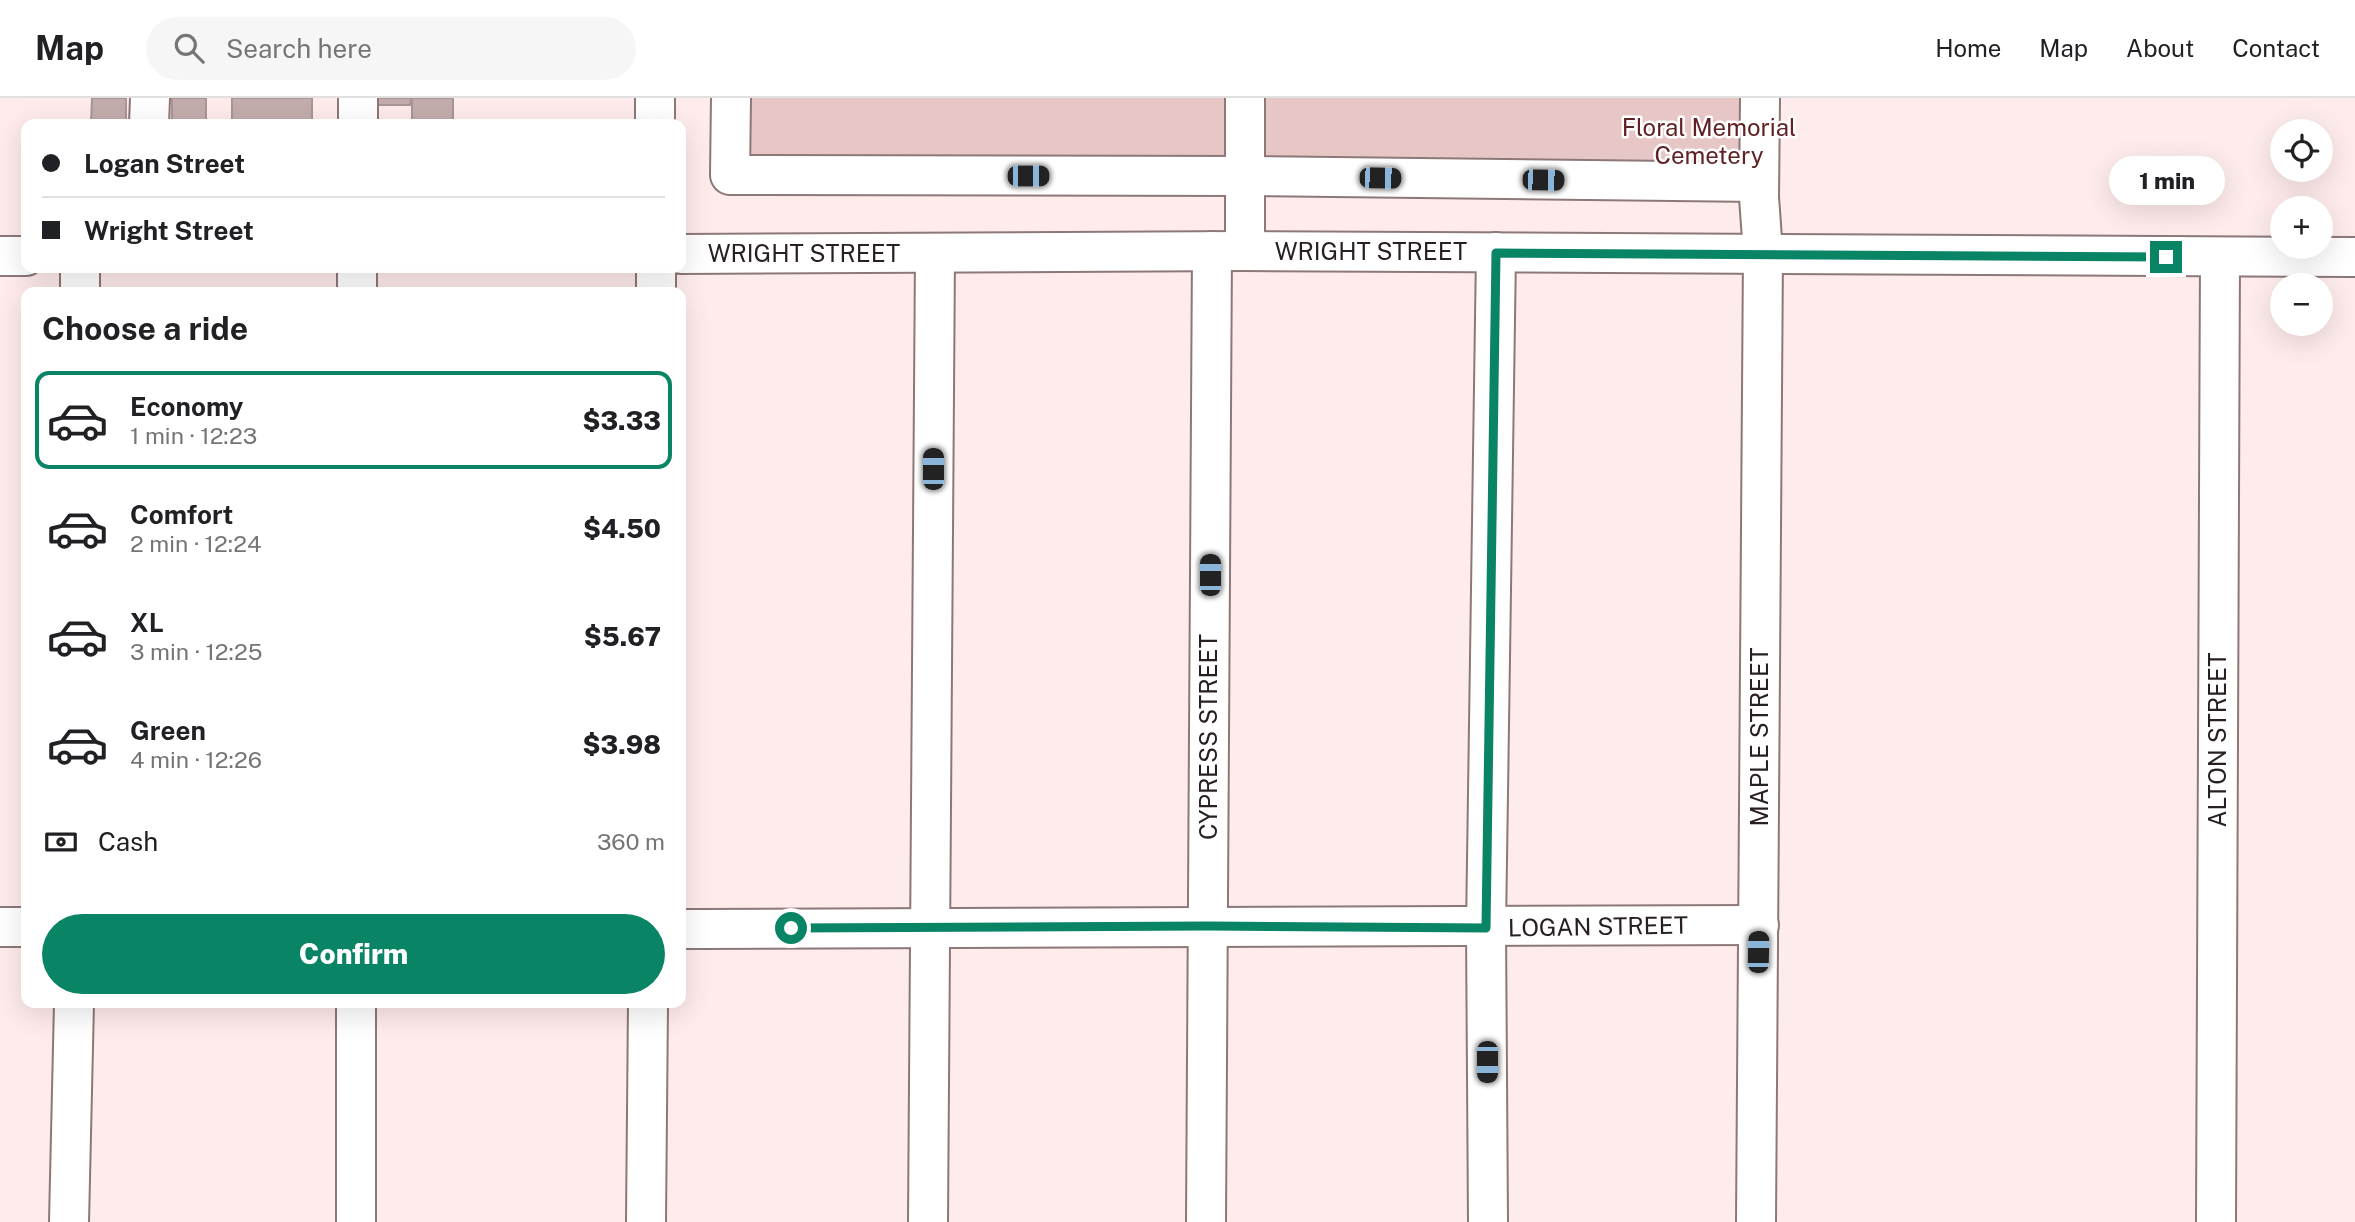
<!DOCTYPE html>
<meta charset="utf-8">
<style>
:root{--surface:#fff;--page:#f6f6f6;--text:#202124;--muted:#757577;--line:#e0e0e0;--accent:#098464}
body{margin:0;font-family:"Public Sans",sans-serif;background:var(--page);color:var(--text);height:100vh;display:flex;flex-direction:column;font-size:26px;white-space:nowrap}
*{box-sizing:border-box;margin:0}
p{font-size:23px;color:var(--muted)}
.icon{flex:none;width:38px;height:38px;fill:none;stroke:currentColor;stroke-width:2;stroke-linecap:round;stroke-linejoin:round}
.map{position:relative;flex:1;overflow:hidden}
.side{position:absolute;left:21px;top:189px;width:665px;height:721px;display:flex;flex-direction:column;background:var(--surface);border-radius:14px;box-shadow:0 7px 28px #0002}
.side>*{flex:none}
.banner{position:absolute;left:21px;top:21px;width:665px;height:154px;border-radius:14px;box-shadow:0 7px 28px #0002;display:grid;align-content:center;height:154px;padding:0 21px;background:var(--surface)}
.tools{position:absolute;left:2270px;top:21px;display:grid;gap:14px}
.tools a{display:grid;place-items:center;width:63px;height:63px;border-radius:50%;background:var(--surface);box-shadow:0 7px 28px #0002;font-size:35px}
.end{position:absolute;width:32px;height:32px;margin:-16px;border:9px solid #098464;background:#fff;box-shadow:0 0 0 4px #fff}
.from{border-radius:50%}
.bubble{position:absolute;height:49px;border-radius:24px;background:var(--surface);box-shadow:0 7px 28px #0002;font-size:23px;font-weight:800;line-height:49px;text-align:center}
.car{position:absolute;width:21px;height:42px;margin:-21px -10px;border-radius:9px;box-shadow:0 0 5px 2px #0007;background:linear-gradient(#222 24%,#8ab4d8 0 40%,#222 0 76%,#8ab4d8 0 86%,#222 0)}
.banner b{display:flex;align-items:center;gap:24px;height:66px;font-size:26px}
.banner b+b{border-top:2px solid var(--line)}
.banner i{width:18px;height:18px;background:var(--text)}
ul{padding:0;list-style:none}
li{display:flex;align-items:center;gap:21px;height:98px;margin:0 14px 10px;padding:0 7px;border:4px solid transparent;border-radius:14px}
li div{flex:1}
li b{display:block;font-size:26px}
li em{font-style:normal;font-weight:800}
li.current{border-color:var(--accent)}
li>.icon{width:63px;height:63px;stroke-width:1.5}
h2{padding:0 21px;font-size:32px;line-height:84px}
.pay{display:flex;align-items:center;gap:18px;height:77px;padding:0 21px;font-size:26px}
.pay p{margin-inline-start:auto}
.action{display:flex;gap:14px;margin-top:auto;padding:14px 21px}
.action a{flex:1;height:80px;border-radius:42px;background:var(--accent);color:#fff;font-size:28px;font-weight:800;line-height:80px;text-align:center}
header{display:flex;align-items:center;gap:42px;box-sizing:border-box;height:98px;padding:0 35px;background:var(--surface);border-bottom:2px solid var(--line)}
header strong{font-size:33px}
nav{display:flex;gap:38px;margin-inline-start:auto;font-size:24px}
.search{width:490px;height:63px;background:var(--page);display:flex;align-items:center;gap:18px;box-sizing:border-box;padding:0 24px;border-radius:38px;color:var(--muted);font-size:26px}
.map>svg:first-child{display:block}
</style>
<header>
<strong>Map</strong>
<div class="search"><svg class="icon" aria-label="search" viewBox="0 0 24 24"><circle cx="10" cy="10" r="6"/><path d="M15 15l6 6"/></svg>Search here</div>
<nav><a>Home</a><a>Map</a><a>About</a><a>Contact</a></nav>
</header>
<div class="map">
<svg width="2355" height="1124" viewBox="0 0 2355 1124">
<rect width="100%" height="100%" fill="#feebeb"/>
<path fill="#e7c7c5" d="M726,0H1763L1762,90L727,86Z"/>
<g fill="#c2adac" stroke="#aa9494" stroke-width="2">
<path d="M92,0H126V26H91Z"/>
<rect x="172" y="0" width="34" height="26"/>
<rect x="232" y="0" width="80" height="26"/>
<path d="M374,0H411L410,7H374Z"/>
<path d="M412,0H453V26H373L412,25Z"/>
</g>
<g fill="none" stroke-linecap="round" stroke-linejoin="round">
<g stroke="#8d7878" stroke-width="42">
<g id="minor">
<path d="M731,0L730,77L1245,78L1759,84"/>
<path d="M149,26L150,0"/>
<path d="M358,26V0"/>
<path d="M1245,153V0"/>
<path d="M681,156L1245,153L2355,159"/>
<path d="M0,158H26"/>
<path d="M80,194V170"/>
<path d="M357,194V170"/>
<path d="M0,829H26"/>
<path d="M681,831C1040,829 1399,831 1759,827"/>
<path d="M69,1124L74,905"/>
<path d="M356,1124V905"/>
<path d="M928,1124L935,156"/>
<path d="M1206,1124L1212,153"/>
<path d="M1488,1124L1486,830L1496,154"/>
<path d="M1756,1124L1763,155L1759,99L1760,0"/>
<path d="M2216,1124L2220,159"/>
</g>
</g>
<g stroke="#8d7878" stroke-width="42">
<g id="major">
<path d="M655,0V26"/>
<path d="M656,194V170"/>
<path d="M646,1124L648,905"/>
</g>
</g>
<use href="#minor" stroke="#fff" stroke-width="38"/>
<use href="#major" stroke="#fff" stroke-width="38"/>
</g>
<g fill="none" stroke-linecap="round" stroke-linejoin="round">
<path stroke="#098464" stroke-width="9" d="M791,830L1208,828L1486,830L1496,155L2166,159"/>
</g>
<g text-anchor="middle" stroke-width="5" stroke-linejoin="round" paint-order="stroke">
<g font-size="24" fill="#602225" stroke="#fefefe">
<text x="1709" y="38">Floral Memorial<tspan x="1709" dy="28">Cemetery</tspan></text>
</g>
<g font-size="24" fill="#282020" stroke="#fefefe">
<text x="1371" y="162">WRIGHT STREET</text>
<text x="804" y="164">WRIGHT STREET</text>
<text transform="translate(1209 639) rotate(-90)" y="8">CYPRESS STREET</text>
<text transform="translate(1760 639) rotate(-90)" y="8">MAPLE STREET</text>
<text transform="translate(2218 642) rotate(-90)" y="8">ALTON STREET</text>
<text transform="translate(1598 829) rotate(-1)" y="8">LOGAN STREET</text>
</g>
</g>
</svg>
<div class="tools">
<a><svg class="icon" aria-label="locate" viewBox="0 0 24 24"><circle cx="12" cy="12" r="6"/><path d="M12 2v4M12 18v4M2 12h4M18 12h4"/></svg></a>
<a>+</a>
<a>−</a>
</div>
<i class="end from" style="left:791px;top:830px"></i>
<i class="end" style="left:2166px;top:159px"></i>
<div class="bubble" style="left:2109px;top:58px;width:116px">1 min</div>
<i class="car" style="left:1028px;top:78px;rotate:90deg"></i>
<i class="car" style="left:1380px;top:80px;rotate:91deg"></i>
<i class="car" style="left:1543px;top:82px;rotate:91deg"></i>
<i class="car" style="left:933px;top:371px;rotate:0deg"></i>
<i class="car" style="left:1210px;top:477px;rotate:0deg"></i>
<i class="car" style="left:1758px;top:854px;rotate:1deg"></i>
<i class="car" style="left:1487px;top:964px;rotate:180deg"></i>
<div class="banner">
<b><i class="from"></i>Logan Street</b>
<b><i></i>Wright Street</b>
</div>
<section class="side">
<h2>Choose a ride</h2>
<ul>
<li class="current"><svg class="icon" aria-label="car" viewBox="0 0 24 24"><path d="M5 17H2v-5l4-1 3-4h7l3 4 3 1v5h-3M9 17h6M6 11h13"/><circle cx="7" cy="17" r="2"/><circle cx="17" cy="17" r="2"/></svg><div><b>Economy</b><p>1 min · 12:23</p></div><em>$3.33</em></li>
<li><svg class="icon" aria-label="car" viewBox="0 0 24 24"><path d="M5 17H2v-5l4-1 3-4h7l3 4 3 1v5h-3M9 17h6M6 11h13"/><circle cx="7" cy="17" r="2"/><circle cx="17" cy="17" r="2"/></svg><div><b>Comfort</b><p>2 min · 12:24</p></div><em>$4.50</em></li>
<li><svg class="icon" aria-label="car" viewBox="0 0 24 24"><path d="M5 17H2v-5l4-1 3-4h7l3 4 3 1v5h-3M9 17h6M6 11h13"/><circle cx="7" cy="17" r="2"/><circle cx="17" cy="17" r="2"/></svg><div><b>XL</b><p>3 min · 12:25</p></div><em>$5.67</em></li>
<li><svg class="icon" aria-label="car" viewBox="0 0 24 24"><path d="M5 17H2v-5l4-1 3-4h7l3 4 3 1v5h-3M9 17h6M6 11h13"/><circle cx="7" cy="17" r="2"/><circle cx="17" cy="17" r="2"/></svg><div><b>Green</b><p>4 min · 12:26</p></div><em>$3.98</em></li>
</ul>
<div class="pay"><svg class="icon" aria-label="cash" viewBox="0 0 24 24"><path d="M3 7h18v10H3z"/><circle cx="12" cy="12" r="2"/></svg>Cash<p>360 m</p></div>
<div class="action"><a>Confirm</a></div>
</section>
</div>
